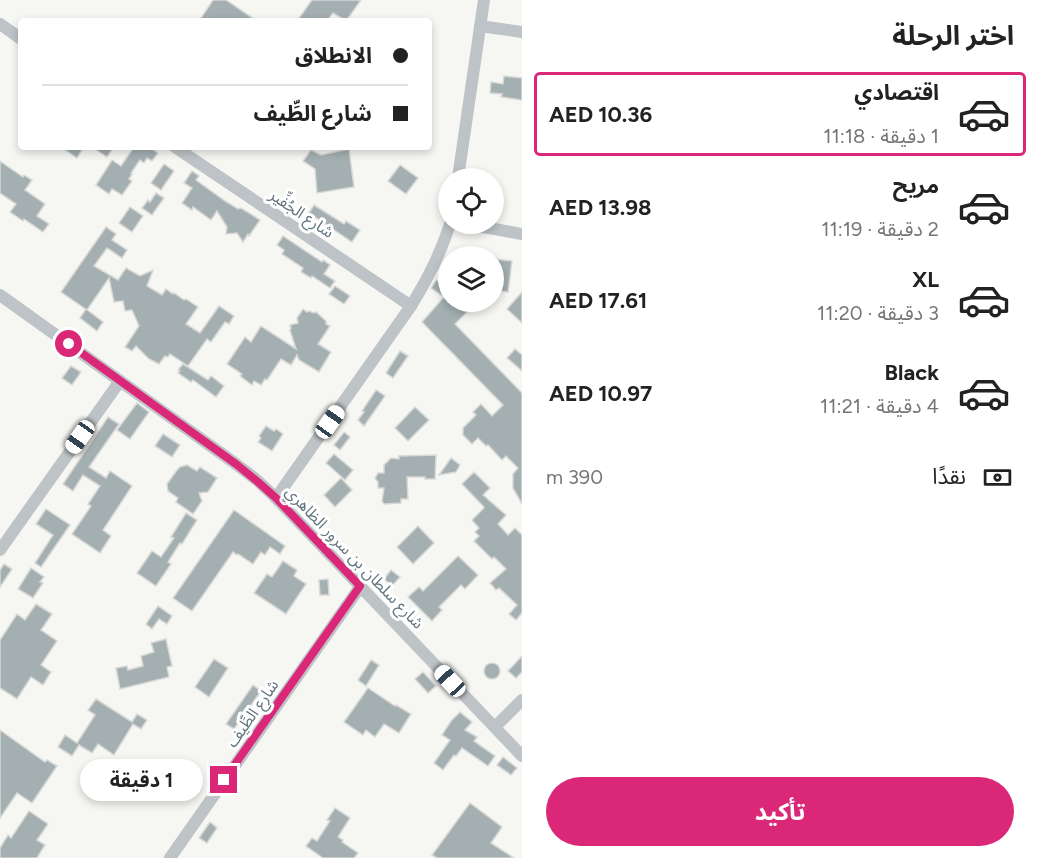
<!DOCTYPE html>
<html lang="ar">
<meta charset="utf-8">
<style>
:root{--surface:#fff;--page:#f2f2f2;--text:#222;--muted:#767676;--line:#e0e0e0;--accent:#db2777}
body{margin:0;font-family:Figtree,"Noto Sans Arabic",sans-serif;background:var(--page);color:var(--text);direction:rtl;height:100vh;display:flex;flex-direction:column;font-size:22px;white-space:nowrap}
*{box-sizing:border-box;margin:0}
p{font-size:20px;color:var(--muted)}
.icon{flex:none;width:33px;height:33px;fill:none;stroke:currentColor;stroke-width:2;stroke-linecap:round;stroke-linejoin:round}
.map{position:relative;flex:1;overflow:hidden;direction:ltr}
.panel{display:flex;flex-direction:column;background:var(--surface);width:516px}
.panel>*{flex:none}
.hud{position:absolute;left:18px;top:18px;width:414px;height:132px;border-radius:6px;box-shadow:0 3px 9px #0003;direction:rtl;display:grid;align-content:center;height:132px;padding:0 24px;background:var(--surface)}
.controls{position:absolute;left:438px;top:168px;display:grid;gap:12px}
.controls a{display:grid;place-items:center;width:66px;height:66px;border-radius:50%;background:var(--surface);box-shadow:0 3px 9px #0003;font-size:30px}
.end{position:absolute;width:27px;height:27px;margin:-14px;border:8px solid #db2777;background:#fff;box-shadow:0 0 0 3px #fff}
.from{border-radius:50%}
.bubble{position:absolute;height:42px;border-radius:21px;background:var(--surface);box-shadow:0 3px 9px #0003;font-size:20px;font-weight:700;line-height:42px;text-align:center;direction:rtl}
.car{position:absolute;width:18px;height:36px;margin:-18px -9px;border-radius:8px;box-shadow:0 0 4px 2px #0007;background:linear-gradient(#fff 24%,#345 0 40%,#fff 0 76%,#345 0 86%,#fff 0)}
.hud b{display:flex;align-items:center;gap:21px;height:57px;font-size:22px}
.hud b+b{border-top:2px solid var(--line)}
.hud i{width:15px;height:15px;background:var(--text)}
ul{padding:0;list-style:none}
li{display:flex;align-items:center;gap:18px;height:84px;margin:0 12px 9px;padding:0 12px;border:3px solid transparent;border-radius:6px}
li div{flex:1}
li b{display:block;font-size:22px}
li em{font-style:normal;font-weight:700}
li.active{border-color:var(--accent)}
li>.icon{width:54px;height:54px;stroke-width:1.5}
h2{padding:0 24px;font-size:27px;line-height:72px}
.pay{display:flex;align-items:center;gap:15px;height:66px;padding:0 24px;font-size:22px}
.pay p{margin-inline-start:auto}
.primary-button{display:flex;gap:12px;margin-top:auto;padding:12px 24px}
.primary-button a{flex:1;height:69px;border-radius:36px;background:var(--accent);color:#fff;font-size:24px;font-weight:700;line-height:69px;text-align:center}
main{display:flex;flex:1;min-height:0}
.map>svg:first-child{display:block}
</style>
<main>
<section class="panel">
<h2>اختر الرحلة</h2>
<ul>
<li class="active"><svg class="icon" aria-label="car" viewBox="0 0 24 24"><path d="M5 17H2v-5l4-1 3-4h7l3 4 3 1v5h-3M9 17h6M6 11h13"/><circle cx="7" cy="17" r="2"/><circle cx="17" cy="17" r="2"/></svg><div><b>اقتصادي</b><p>1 دقيقة · 11:18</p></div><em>AED 10.36</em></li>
<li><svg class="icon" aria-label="car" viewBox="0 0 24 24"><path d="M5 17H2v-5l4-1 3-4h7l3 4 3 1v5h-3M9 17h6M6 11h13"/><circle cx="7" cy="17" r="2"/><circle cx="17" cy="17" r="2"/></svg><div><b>مريح</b><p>2 دقيقة · 11:19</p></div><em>AED 13.98</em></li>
<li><svg class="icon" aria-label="car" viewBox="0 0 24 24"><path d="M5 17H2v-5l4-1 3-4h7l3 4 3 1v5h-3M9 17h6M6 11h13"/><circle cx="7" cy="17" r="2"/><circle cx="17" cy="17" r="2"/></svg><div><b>XL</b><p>3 دقيقة · 11:20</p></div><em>AED 17.61</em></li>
<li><svg class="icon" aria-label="car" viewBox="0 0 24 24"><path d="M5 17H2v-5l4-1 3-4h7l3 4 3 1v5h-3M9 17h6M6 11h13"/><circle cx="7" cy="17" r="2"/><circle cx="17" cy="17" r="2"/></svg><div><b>Black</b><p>4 دقيقة · 11:21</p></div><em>AED 10.97</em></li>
</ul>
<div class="pay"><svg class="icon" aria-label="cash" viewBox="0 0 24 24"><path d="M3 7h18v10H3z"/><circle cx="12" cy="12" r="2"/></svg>نقدًا<p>390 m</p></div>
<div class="primary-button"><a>تأكيد</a></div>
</section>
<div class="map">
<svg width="522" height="858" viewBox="0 0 522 858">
<rect width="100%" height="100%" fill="#f6f6f3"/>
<g fill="#a4afb2" stroke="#d8d8d6" stroke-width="1.5">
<path d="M213,0H226L257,21H206L201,18Z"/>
<path d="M312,0H361L346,21L333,13L327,21H297Z"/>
<path d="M504,76L522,78V100L501,97L502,94L490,93L491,82L503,84Z"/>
<path d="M61,147H84L77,158Z"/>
<path d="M92,147H114L107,157Z"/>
<path d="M134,147H149L158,153L152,161L147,158L144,163L140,160L131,173L132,174L129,179L132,181L122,195L112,189L109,194L96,185L112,160L121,166Z"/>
<path d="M349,149L354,187L317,193L315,169L303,161L311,150L321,155Z"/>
<path d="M0,161L23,177L24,175L32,180L25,190L45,204L37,216L49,224L43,232L24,219L23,221L10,212L16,204L0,193Z"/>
<path d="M164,164L174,171L161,190L151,183Z"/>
<path d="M400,165L418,178L406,194L388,181Z"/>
<path d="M192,171L199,176L196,180L225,201L238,209L241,208L260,220L249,236L248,234L243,242L237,233L226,234L227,227L217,211L211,220L193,207L192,210L182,203L192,188L184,183Z"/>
<path d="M156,193L164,198L152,215L142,208L148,200L150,202Z"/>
<path d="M314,205L344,224L346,221L360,230L352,242L309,213Z"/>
<path d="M130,207L143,216L132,232L119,223Z"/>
<path d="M106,227L116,234L112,240L127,250L122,258L107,248L94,266L118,280L126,268L140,276L153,270L147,286L162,295L166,289L173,294L174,293L184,300L186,299L198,307L186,324L200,333L219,306L234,316L229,324L225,322L211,342L207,339L188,366L170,354L168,357L165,356L159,364L149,359L136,346L132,351L125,347L139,326L132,310L125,311L123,301L114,302L109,278L87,310L61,292Z"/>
<path d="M283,236L322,262L323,260L330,265L324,274L335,281L330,288L312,276L311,278L301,272L303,268L282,254L284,250L277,245Z"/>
<path d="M494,259L512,261L508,292L499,291V290L494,289Z"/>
<path d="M436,280L448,288V302H477L455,324L522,393V504L513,488V474L518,468L506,456L502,460L488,445L486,446L478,438L472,444L463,435V428L476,415L473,412L481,404L492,416L503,405L422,322L444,297L431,288Z"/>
<path d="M335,286L350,296L344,304L329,294Z"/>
<path d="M522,292V323L507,309Z"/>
<path d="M86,309L103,322L97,331L80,318Z"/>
<path d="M303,309L307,312L309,311L314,313L316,312L326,321V324L330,326L318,344L331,352L319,372L299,360L297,355L291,365L281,359L267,380L265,379L261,385L254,381L252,385L240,376L242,374L227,364L245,337L251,342L261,326L296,349L290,330L291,328L290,325L298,323L297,318Z"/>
<path d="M515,349L522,355V371L507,358Z"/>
<path d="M400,351L408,356L393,378L386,373Z"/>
<path d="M183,364L208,380L211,376L224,386L216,397L193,380L191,382L178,373L180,371L178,370Z"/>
<path d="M71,366L81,372L72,385L62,378Z"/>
<path d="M376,390L385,396L364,426L358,420L364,412L362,411Z"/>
<path d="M137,403L149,412L130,439L117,430Z"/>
<path d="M415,407L429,420L408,441L395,428Z"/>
<path d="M108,417L119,424L89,467L106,478L110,471L132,486L103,530L111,536L100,553L72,534L91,506L88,504L100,486L83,475L73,491L63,484Z"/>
<path d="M266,426L274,431L276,429L283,434L272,451L258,442L261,438L259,436Z"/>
<path d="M344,432L350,437L340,450L334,445Z"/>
<path d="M163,434L180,445L172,457L155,446Z"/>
<path d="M334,454L353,470L345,480L326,463Z"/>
<path d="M436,455L435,479H425V477H407L408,499H401V503L384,504L382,501L384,488H378V482L375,478L378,473H384V465L391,458L399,459V456Z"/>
<path d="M451,458L460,465L456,472L439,475Z"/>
<path d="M187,465L197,471L200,467L217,478L208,492L199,493L202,501L193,514L176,502L178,498L168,491L167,484L177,470L180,467Z"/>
<path d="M474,472L490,488L483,495L506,515L498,524L508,535L515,528L522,535V613L516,620L509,614L517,605L499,588L496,590L490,583L506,569L494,557L492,559L474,541L479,536L475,532L479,528L472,520L484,508V507L462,484Z"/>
<path d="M341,478L352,490L335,507L324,495Z"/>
<path d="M46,509L70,525L41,567L35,563L53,535L36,524Z"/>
<path d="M234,510L285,546L280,554L270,547L265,555L261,552L253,564L238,554L237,555L233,552L192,611L173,598Z"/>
<path d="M186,513L197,520L182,544L180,543L168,562L171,564L156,586L137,573L152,551L161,557L174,538L171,537Z"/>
<path d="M418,526L434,543L413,564L397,547Z"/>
<path d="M458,556L478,575L465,589L461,585L439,607L442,610L432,621L408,597L419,587L423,591Z"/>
<path d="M283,561L297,570L294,576L306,584L286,614L254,593L267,574L272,577Z"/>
<path d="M4,564L12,569L0,587V570Z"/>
<path d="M31,568L44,577L40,582L43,583L33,598L18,589Z"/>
<path d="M391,570L400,577L392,586L384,579Z"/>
<path d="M328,579L329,595H320L319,580Z"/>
<path d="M36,604L52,614L41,630L57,641L41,665L51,672L43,685L31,677L17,699L0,688V640L17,614L25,620Z"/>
<path d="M158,606L172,616L167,624L159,619L152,629L146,624Z"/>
<path d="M166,639L172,666L167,667L169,677L120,689L116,668L127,666L128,670L143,666L141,656L154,652L151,643Z"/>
<path d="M522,656V672L516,678L508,671Z"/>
<path d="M214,659L228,668L209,697L195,687Z"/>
<path d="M371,660L379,665L366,686L358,680Z"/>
<circle cx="492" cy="671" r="8"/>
<path d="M423,672L436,686L428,693L415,679Z"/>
<path d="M253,685L261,691L234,729L226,724Z"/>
<path d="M368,688L395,706L396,705L411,714L399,733L384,724L375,737L366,730L363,735L344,722Z"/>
<path d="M96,699L132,722L137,714L147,720L141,729L133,724L114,755L98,744L92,753L79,745L72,756L58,747L65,735L77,743L95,715L88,710Z"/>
<path d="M460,712L472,722L465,730L477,737L474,741L495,756L488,766L462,748L456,756L454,755L443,770L434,763L450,740L442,735L451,721Z"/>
<path d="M0,730L45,762L47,760L57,766L32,803L17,793L0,818Z"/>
<path d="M503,757L517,768L511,775L497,765Z"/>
<path d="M470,803L502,827L491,843L514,858H437L432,855Z"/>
<path d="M335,808L350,818L338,837L343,840L342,842L358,853L354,858H323L306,846L312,838L317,841L330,821L327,820Z"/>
<path d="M29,811L48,824L37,840L45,845L37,858H0V848L8,835L11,838Z"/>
<path d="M210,822L217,828L207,843L199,838Z"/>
</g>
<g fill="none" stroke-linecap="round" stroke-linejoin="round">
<g stroke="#bdc3c6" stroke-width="12">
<path d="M0,24L21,39"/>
<path d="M480,26L522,32"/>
<path d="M175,147L411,306"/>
<path d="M458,178L484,0"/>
<path d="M467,224L522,234"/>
<path d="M0,295L236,464L258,481L276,498L522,756"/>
<path d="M276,498L411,306C428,278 440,255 450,224"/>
<path d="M0,550L120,381"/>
<path d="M495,727L522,700"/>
<path d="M170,858L360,587"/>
</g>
</g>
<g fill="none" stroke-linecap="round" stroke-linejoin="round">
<path stroke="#db2777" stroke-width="8" d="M69,344L236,464L258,482L276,498L360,586L224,780"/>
</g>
<g text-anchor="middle" stroke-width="6" stroke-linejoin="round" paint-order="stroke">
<g font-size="16" fill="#61757e" stroke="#fff">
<text transform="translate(302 213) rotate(34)" y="6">شارع الجُفِّير</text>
<text transform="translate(355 557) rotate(46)" y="6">شارع سلطان بن سرور الظاهري</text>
<text transform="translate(252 713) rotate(-55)" y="6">شارع الطِّيف</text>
</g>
</g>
</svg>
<div class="controls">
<a><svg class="icon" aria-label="locate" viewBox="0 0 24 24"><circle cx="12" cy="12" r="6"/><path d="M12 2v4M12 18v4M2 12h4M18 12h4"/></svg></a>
<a><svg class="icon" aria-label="layers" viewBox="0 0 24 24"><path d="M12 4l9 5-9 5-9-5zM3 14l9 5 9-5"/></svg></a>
</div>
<i class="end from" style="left:69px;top:344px"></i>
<i class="end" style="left:224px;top:780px"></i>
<div class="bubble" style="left:80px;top:759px;width:123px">1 دقيقة</div>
<i class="car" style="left:330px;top:422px;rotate:35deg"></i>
<i class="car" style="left:80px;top:437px;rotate:215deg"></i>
<i class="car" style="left:450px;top:681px;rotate:317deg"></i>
<div class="hud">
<b><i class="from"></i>الانطلاق</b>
<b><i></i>شارع الطِّيف</b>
</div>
</div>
</main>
